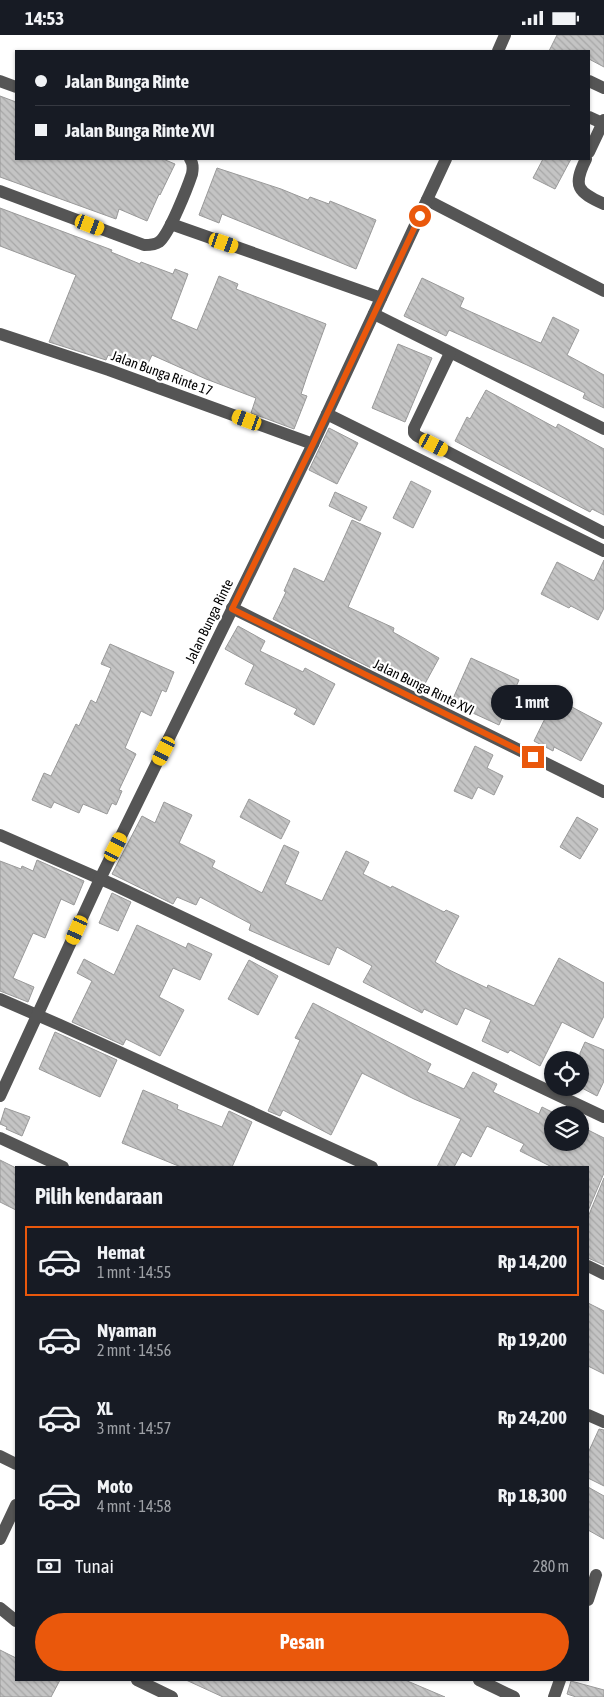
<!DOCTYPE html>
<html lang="id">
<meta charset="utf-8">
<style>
:root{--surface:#171b24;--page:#242831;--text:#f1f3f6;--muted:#9ea1a6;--line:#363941;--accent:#ea580c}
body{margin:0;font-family:"Asap Condensed",sans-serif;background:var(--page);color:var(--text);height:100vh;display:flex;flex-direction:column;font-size:19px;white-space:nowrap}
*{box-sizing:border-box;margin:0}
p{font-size:16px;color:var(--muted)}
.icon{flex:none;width:28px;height:28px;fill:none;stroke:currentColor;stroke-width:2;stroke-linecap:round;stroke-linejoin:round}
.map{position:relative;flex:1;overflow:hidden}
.details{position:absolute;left:15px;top:1131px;width:574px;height:515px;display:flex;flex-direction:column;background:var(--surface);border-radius:0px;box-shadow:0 1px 4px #0004}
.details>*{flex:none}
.guide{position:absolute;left:15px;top:15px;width:575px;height:110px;border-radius:0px;box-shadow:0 1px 4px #0004;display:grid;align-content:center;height:110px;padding:0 20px;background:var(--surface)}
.tools{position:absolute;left:544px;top:1016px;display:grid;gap:10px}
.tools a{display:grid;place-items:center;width:45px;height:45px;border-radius:50%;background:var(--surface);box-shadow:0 1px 4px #0004;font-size:25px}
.end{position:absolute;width:22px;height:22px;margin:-11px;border:6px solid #ea580c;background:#fff;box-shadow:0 0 0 2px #fff}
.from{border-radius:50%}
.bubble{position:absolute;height:35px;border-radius:18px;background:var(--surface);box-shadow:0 1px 4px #0004;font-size:16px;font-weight:700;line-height:35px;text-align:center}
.car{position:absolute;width:15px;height:30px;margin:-15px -8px;border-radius:6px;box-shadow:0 0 4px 1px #0007;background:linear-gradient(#f5c518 24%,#345 0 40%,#f5c518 0 76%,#345 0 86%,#f5c518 0)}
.guide b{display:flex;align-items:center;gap:18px;height:48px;font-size:19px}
.guide b+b{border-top:1px solid var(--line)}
.guide i{width:12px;height:12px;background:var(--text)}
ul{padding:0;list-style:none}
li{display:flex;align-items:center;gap:15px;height:70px;margin:0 10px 8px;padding:0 10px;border:2px solid transparent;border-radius:0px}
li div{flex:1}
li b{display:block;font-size:19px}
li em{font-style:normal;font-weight:700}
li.active{border-color:var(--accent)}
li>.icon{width:45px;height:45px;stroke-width:1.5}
h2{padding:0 20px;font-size:22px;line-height:60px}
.pay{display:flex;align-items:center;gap:12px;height:55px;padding:0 20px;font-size:19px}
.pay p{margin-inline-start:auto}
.button{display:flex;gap:10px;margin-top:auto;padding:10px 20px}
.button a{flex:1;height:58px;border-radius:30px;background:var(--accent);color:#fff;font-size:20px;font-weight:700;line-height:58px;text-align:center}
.status{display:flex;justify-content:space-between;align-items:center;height:35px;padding:0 25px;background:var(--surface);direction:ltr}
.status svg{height:14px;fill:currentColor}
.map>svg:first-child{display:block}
</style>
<div class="status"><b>14:53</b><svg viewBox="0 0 49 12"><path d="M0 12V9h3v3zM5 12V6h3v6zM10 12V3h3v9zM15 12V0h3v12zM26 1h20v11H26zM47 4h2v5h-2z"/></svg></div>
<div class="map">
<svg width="604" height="1662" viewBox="0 0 604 1662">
<defs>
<pattern id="building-back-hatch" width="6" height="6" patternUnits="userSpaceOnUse" patternTransform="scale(1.25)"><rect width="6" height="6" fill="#c4c4c4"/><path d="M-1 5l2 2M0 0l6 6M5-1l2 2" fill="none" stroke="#a7a7a7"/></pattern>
</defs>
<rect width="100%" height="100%" fill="#fff"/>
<g fill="url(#building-back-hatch)" stroke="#999">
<path d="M557,0H604V32L589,24V16H549Z"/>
<path d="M0,61L16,67V124H163L175,129L160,160L159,159L147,186L119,174L116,184L0,142Z"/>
<path d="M543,124H571L555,154L533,143Z"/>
<path d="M217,133L281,154L308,165L310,162L329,169L330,166L376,185L356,234L222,179L219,188L199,180Z"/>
<path d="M0,173L112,215L111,217L140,229L141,227L173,239L175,234L188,239L171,284L197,295L219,241L238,249L236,254L326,289L308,338L301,359L307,361L294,394L251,378L256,363L206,344L152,320L144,337L108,320L106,325L49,307L76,240L0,211Z"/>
<path d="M422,243L464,263L460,272L538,307L541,308L553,282L579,295L567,320L604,340V373L583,363L585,358L527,330L449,295L446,301L404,281Z"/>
<path d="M398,309L432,323L405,387L372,373Z"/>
<path d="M486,355L556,393L558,389L604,414V480L592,474L590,477L455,406L467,382L470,384Z"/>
<path d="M329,393L358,408L337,449L309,435Z"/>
<path d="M411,446L431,456L413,493L393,483Z"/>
<path d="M335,457L367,472L360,486L329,471Z"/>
<path d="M352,485L381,498L348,572L394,593L393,597L439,623L421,656L391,639L389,642L273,584L286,557L284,556L294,533L324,547Z"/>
<path d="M604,525V573L598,585L571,571L569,573L541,559L557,527L594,546Z"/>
<path d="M238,591L265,606L260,616L303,637L305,633L335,649L314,690L294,679L297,674L245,649L254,630L225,614Z"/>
<path d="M110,609L174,637L166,657L162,655L151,681L141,676L125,713L136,719L119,755L122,756L116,770L112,768L107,779L83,769L79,778L54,767L51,773L32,765L44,738L51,741L76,689L79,691L91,665L96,668L111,633L101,629Z"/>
<path d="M471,623L519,645L499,690L451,668Z"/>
<path d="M555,663L602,688L581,726L554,712L553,716L534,706Z"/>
<path d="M475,711L493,720L487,733L503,741L494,760L478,752L472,764L454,756Z"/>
<path d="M249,764L290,786L281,804L240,782Z"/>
<path d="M164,767L192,780L179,808L215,826L212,832L262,858L284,810L299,817L285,849L322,866L346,816L369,827L363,839L391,853L392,851L444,877L446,875L459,881L435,927L445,933L487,953L488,950L534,971L559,923L604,948V981L593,1003L562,987L540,1031L510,1015L508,1018L482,1006L491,985L465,973L457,990L424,974L422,978L363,947L372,931L337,912L329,930L249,895L251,889L200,862L196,870L177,862L173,869L112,839L142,781L155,788Z"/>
<path d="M577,782L598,794L580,824L560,812Z"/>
<path d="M37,825L84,846L74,870L61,864L45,903L33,898L13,943L34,952L28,967L0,956V826L21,834L22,831L33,836Z"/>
<path d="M112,858L131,867L118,896L99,888Z"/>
<path d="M137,890L186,913L188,908L212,919L200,945L173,933L159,962L184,975L160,1021L126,1004L123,1010L72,987L92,946L77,938L84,924L114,940Z"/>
<path d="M249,925L278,941L258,980L228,964Z"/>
<path d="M313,968L431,1029L427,1037L464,1054L473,1037L497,1049L493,1057L539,1079L542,1072L552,1077V1108H580V1103L584,1093L604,1103V1138L588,1176V1132H552L520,1116L524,1109L487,1091L471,1122L462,1117L454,1132H437L461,1084L414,1064L362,1038L331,1100L283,1075L280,1081L268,1076L300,1005L295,1003Z"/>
<path d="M55,997L117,1025L100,1062L39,1034Z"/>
<path d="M585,1007L604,1015V1046L597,1061L580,1052V1018Z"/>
<path d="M143,1055L178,1070L177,1074L222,1092L229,1076L252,1087L232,1132H181L122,1108Z"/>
<path d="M5,1073L30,1082L22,1101L6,1094L7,1092L0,1089Z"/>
<path d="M0,1125L16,1133V1175L0,1167Z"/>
<path d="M604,1143V1230L588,1223V1182Z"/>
<path d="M588,1268L604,1276V1339L588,1331Z"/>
<path d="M599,1394L604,1395V1451L588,1443V1418Z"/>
<path d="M588,1452L604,1461V1504L588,1495Z"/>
<path d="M0,1615L16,1623V1645H60L51,1662H0Z"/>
<path d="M186,1645H405L445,1662H223Z"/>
<path d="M571,1646L604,1655V1662H576L567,1659Z"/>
</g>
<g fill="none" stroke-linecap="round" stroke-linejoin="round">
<g stroke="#555" stroke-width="12">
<path d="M498,16L505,0"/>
<path d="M0,46L16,52"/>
<path d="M589,46L604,53"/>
<path d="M589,82L602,88"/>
<path d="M589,117L604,85"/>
<path d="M586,124C572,152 578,157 604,169"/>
<path d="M0,156L144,210C149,210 155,210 159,207C169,200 188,151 192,139C193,134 193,128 190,124"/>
<path d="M427,165L604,256"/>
<path d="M171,189L381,263"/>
<path d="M374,279L604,394"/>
<path d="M0,299L109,335L313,409"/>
<path d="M450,318L414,393V398L417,401L604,498"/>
<path d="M327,379L604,516"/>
<path d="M232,573L604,757"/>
<path d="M0,800L112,849L604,1082"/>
<path d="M0,964L60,990L372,1132"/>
<path d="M0,1061L100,844L313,409L446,124"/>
<path d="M0,1103L63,1132"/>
<path d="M588,1231L604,1239"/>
<path d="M588,1380L604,1387"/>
<path d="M0,1421L16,1429"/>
<path d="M0,1504L16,1470"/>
<path d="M588,1565L596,1540"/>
<path d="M0,1573L16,1586"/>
<path d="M137,1645L172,1662"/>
<path d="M479,1645L514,1662"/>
<path d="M554,1662L560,1645"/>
</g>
</g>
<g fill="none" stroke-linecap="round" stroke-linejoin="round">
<path stroke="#ea580c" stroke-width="6" d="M420,181L313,409L232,574L533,722"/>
</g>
<g text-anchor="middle" stroke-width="4.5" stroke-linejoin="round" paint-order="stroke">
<g font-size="14" fill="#000" stroke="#fff">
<text transform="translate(162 338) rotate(20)" y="5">Jalan Bunga Rinte 17</text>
<text transform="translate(209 586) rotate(-64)" y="5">Jalan Bunga Rinte</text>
<text transform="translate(424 652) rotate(26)" y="5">Jalan Bunga Rinte XVI</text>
</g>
</g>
</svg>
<div class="tools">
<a><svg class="icon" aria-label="locate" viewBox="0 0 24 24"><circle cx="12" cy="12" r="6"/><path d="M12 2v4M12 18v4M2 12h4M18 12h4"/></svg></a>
<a><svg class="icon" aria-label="layers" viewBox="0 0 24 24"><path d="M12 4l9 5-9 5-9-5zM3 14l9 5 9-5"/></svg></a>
</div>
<i class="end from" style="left:420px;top:181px"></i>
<i class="end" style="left:533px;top:722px"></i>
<div class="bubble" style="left:491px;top:650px;width:82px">1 mnt</div>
<i class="car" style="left:90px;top:190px;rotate:111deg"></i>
<i class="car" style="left:224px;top:208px;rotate:109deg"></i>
<i class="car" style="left:247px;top:385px;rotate:290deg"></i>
<i class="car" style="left:434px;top:410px;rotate:117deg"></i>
<i class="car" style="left:164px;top:716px;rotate:207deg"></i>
<i class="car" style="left:116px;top:812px;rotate:27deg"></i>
<i class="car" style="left:77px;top:895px;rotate:204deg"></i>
<div class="guide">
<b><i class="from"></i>Jalan Bunga Rinte</b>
<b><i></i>Jalan Bunga Rinte XVI</b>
</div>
<section class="details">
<h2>Pilih kendaraan</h2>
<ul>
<li class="active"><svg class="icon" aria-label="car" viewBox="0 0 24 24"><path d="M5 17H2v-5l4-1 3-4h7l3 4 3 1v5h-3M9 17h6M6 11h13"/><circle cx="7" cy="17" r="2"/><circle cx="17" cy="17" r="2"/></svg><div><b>Hemat</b><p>1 mnt · 14:55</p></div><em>Rp 14,200</em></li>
<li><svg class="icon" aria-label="car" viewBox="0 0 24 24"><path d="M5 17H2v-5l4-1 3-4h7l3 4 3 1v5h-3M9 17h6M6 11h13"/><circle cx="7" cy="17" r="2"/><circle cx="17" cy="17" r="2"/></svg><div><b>Nyaman</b><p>2 mnt · 14:56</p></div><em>Rp 19,200</em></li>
<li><svg class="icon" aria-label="car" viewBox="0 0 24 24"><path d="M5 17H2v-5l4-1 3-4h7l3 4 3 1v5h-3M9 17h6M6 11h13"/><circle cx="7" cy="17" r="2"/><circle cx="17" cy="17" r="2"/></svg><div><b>XL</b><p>3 mnt · 14:57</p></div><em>Rp 24,200</em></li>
<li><svg class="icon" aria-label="car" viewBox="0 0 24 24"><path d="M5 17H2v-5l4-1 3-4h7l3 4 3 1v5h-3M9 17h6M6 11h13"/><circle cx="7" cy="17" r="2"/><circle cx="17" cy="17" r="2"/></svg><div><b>Moto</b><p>4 mnt · 14:58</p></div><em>Rp 18,300</em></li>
</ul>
<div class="pay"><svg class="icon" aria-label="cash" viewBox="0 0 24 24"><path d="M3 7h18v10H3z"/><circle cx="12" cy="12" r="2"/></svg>Tunai<p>280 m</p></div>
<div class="button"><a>Pesan</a></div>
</section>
</div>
